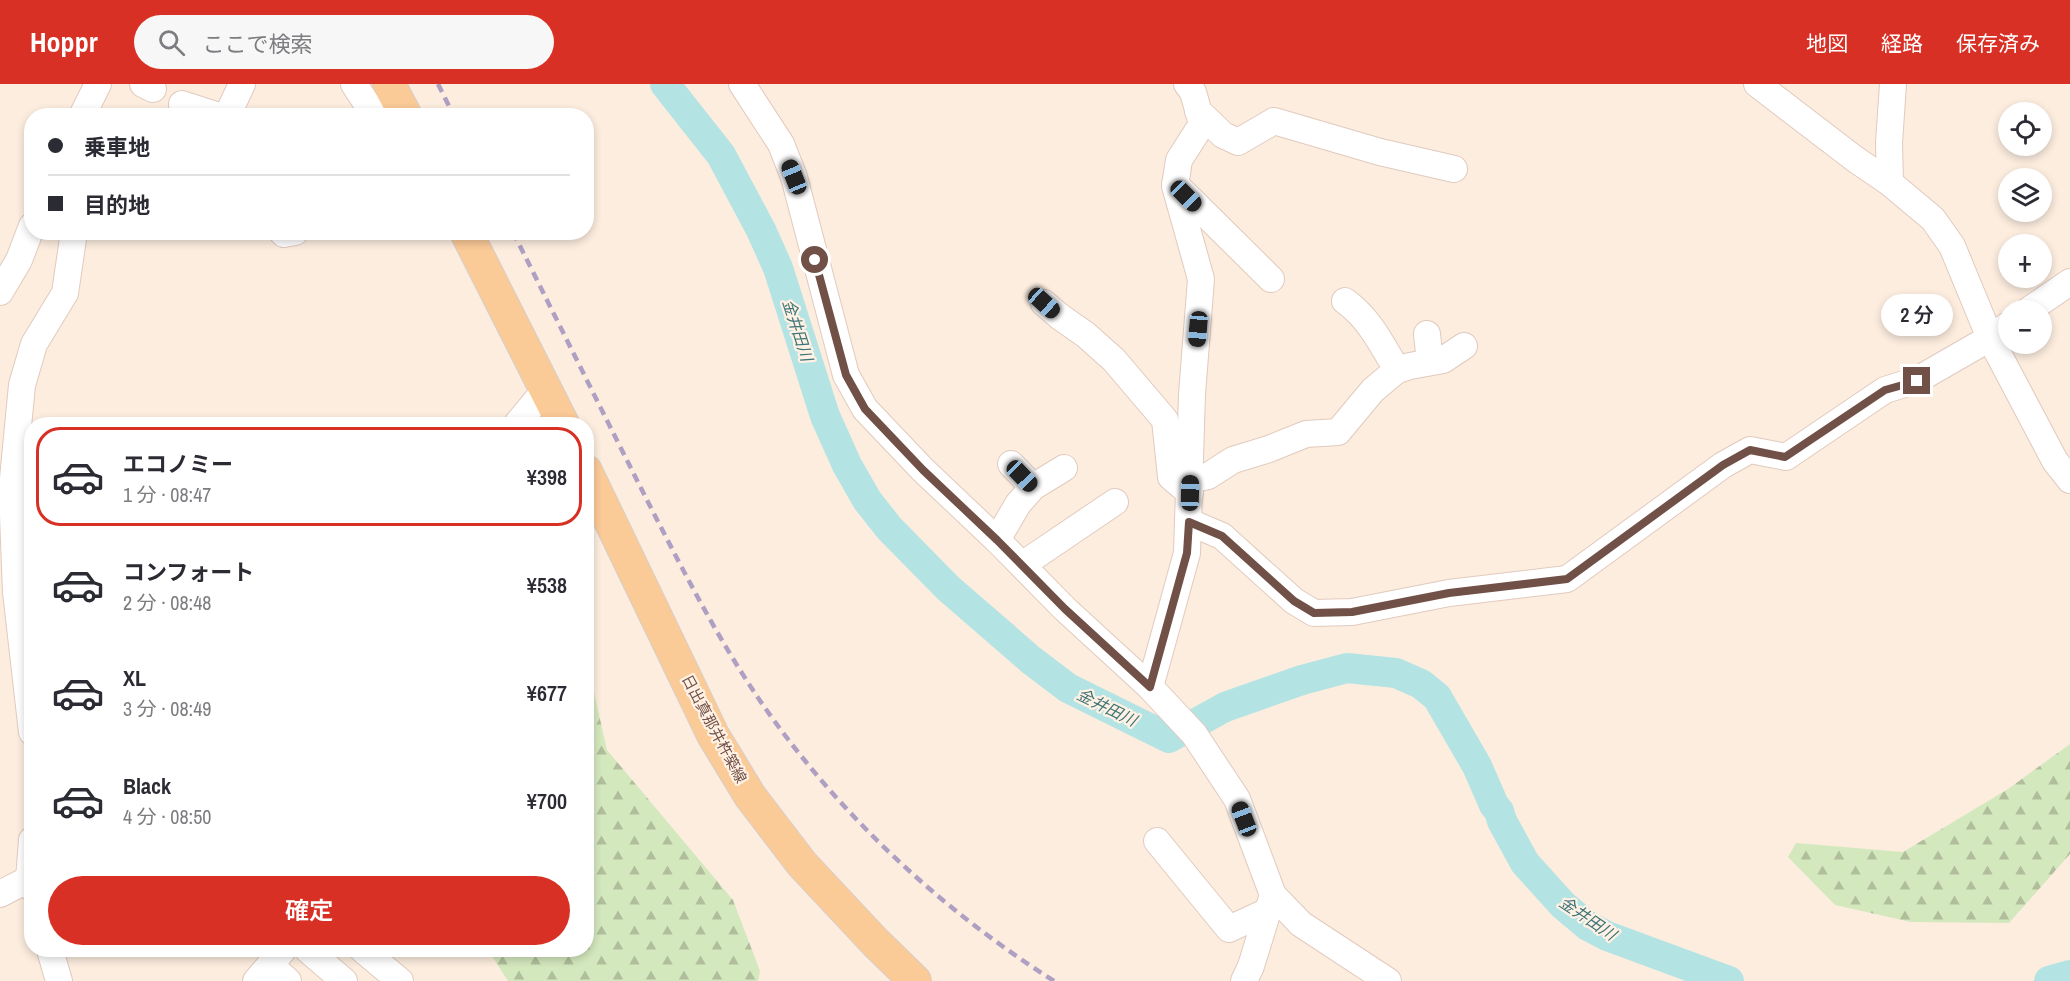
<!DOCTYPE html>
<html lang="ja">
<meta charset="utf-8">
<style>
:root{--surface:#fff;--page:#f7f7f7;--text:#2b2b33;--muted:#7c7c81;--line:#e1e1e2;--accent:#d93025}
body{margin:0;font-family:"Archivo Narrow","Noto Sans JP",sans-serif;background:var(--page);color:var(--text);height:100vh;display:flex;flex-direction:column;font-size:22px;white-space:nowrap}
*{box-sizing:border-box;margin:0}
p{font-size:20px;color:var(--muted)}
.icon{flex:none;width:33px;height:33px;fill:none;stroke:currentColor;stroke-width:2;stroke-linecap:round;stroke-linejoin:round}
.map{position:relative;flex:1;overflow:hidden}
.drawer{position:absolute;left:24px;top:333px;width:570px;height:540px;display:flex;flex-direction:column;background:var(--surface);border-radius:24px;box-shadow:0 3px 9px #0003}
.drawer>*{flex:none}
.banner{position:absolute;left:24px;top:24px;width:570px;height:132px;border-radius:24px;box-shadow:0 3px 9px #0003;display:grid;align-content:center;height:132px;padding:0 24px;background:var(--surface)}
.fabs{position:absolute;left:1998px;top:18px;display:grid;gap:12px}
.fabs a{display:grid;place-items:center;width:54px;height:54px;border-radius:50%;background:var(--surface);box-shadow:0 3px 9px #0003;font-size:30px}
.end{position:absolute;width:27px;height:27px;margin:-14px;border:8px solid #715147;background:#fff;box-shadow:0 0 0 3px #fff}
.from{border-radius:50%}
.bubble{position:absolute;height:42px;border-radius:21px;background:var(--surface);box-shadow:0 3px 9px #0003;font-size:20px;font-weight:600;line-height:42px;text-align:center}
.car{position:absolute;width:18px;height:36px;margin:-18px -9px;border-radius:8px;box-shadow:0 0 4px 2px #0007;background:linear-gradient(#222 24%,#8ab4d8 0 40%,#222 0 76%,#8ab4d8 0 86%,#222 0)}
.banner b{display:flex;align-items:center;gap:21px;height:57px;font-size:22px}
.banner b+b{border-top:2px solid var(--line)}
.banner i{width:15px;height:15px;background:var(--text)}
ul{padding:10px 0 0;list-style:none}
li{display:flex;align-items:center;gap:18px;height:99px;margin:0 12px 9px;padding:0 12px;border:3px solid transparent;border-radius:24px}
li div{flex:1}
li b{display:block;font-size:22px}
li em{font-style:normal;font-weight:600}
li.active{border-color:var(--accent)}
li>.icon{width:54px;height:54px;stroke-width:1.5}
.primary-button{display:flex;gap:12px;margin-top:auto;padding:12px 24px}
.primary-button a{flex:1;height:69px;border-radius:36px;background:var(--accent);color:#fff;font-size:24px;font-weight:600;line-height:69px;text-align:center}
header{display:flex;align-items:center;gap:36px;box-sizing:border-box;height:84px;padding:0 30px;background:var(--accent);color:#fff}
header strong{font-size:28px}
nav{display:flex;gap:33px;margin-inline-start:auto;font-size:21px}
.search{width:420px;height:54px;background:var(--page);display:flex;align-items:center;gap:15px;box-sizing:border-box;padding:0 21px;border-radius:33px;color:var(--muted);font-size:22px}
.map>svg:first-child{display:block}
</style>
<header>
<strong>Hoppr</strong>
<div class="search"><svg class="icon" aria-label="search" viewBox="0 0 24 24"><circle cx="10" cy="10" r="6"/><path d="M15 15l6 6"/></svg>ここで検索</div>
<nav><a>地図</a><a>経路</a><a>保存済み</a></nav>
</header>
<div class="map">
<svg width="2070" height="897" viewBox="0 0 2070 897">
<defs>
<pattern id="forest-firs" width="22" height="20" patternUnits="userSpaceOnUse" patternTransform="scale(1.5)"><rect width="22" height="20" fill="#d4e8be"/><path d="M5 1l3.5 6h-7zM16 11l3.5 6h-7z" fill="#b0be9c"/></pattern>
</defs>
<rect width="100%" height="100%" fill="#fceddf"/>
<g fill="url(#forest-firs)">
<path d="M587,578L607,666L733,816L760,887L758,897H508L488,866H586Z"/>
<path d="M2070,660V770L2009,839L1911,838L1835,821L1788,773L1796,759L1903,768L2008,705Z"/>
</g>
<g fill="none" stroke-linecap="round" stroke-linejoin="round">
<g stroke="#b4e3e4" stroke-width="30">
<path d="M665,0L721,71L761,146L778,184L825,332L847,381L867,416L889,444L948,504L1031,576L1068,604L1169,654L1225,623L1302,596L1347,584L1396,589L1421,600L1437,613L1477,682L1494,721L1499,727L1502,737L1525,779L1563,821L1588,842L1607,852L1729,897"/>
<path d="M2049,897L2070,891"/>
</g>
<g stroke="#e1cabe" stroke-width="28">
<g id="minor">
<path d="M143,0L153,5"/>
<path d="M354,0L375,32"/>
<path d="M742,0L781,60L794,93L846,291L865,325L923,386L997,456L1065,525L1150,603L1194,650L1237,715L1273,811L1301,840L1388,897"/>
<path d="M1757,0L1855,75L1890,99L1933,135L1952,162L1990,254L2055,377L2070,396"/>
<path d="M182,20L219,32"/>
<path d="M1198,27L1223,51L1238,58L1274,37L1380,68L1454,85"/>
<path d="M82,32L98,0"/>
<path d="M227,32L242,0"/>
<path d="M1890,99L1889,59L1893,0"/>
<path d="M1175,100L1271,195"/>
<path d="M282,148L284,150L295,148"/>
<path d="M0,208L19,176L32,142"/>
<path d="M1345,217C1370,235 1382,261 1397,286"/>
<path d="M1044,219L1059,232L1086,251L1114,276L1165,336L1171,393L1190,409"/>
<path d="M2029,226L2070,198"/>
<path d="M1427,250L1430,278"/>
<path d="M517,340L545,306"/>
<path d="M1011,380L1033,403"/>
<path d="M1190,396L1208,392L1233,376L1269,365L1306,350L1338,348L1373,306L1397,286L1410,282L1443,276L1464,262"/>
<path d="M1189,438L1222,452L1294,517L1314,529L1352,528L1449,509L1567,495L1723,381L1750,366L1786,373L1885,306L1917,296L1990,254L2008,241"/>
<path d="M997,456L1018,420L1033,403L1064,384"/>
<path d="M1022,481L1115,418"/>
<path d="M1150,603L1187,469L1192,310L1201,195L1175,102L1179,76L1202,40L1193,8L1187,0"/>
<path d="M32,648L16,508L12,405L22,301L34,260L65,209L74,148"/>
<path d="M32,756L29,795L32,804"/>
<path d="M1157,757L1229,845L1266,828"/>
<path d="M0,810L29,795"/>
<path d="M50,866L59,897"/>
<path d="M308,866L344,897"/>
<path d="M363,866L400,897"/>
<path d="M270,881L288,897"/>
<path d="M256,897L283,866"/>
<path d="M1244,897L1251,882L1271,817"/>
</g>
</g>
<g stroke="#d7cecb" stroke-width="34">
<g id="major">
<path d="M389,0L406,32"/>
<path d="M466,148L563,340"/>
<path d="M586,387L713,651L750,712L802,780L875,858L915,897"/>
</g>
</g>
<use href="#minor" stroke="#fff" stroke-width="26"/>
<use href="#major" stroke="#faca97" stroke-width="32"/>
<g stroke="#ae9fc3" stroke-width="4.5" stroke-dasharray="9 6" stroke-linecap="butt">
<path d="M438,0L454,32"/>
<path d="M513,148C558,238 603,329 648,418C689,498 730,579 784,650C859,749 950,831 1054,897"/>
</g>
</g>
<g fill="none" stroke-linecap="round" stroke-linejoin="round">
<path stroke="#715147" stroke-width="8" d="M815,176L846,291L865,325L923,386L997,456L1065,525L1150,603L1187,469L1189,438L1222,452L1294,517L1314,529L1352,528L1449,509L1567,495L1723,381L1750,366L1785,373L1885,306L1917,297"/>
</g>
<g text-anchor="middle" stroke-width="4.5" stroke-linejoin="round" paint-order="stroke">
<g font-size="15" fill="#715147" stroke="#fff1e4">
<text transform="translate(714 645) rotate(62)" y="5">日出真那井杵築線</text>
</g>
<g font-size="16" font-style="italic" fill="#3c7477" stroke="#fff1e4">
<text transform="translate(798 246) rotate(72)" y="6">金井田川</text>
<text transform="translate(1107 623) rotate(26)" y="6">金井田川</text>
<text transform="translate(1588 834) rotate(34)" y="6">金井田川</text>
</g>
</g>
</svg>
<div class="fabs">
<a><svg class="icon" aria-label="locate" viewBox="0 0 24 24"><circle cx="12" cy="12" r="6"/><path d="M12 2v4M12 18v4M2 12h4M18 12h4"/></svg></a>
<a><svg class="icon" aria-label="layers" viewBox="0 0 24 24"><path d="M12 4l9 5-9 5-9-5zM3 14l9 5 9-5"/></svg></a>
<a>+</a>
<a>−</a>
</div>
<i class="end from" style="left:815px;top:176px"></i>
<i class="end" style="left:1917px;top:297px"></i>
<div class="bubble" style="left:1881px;top:210px;width:72px">2 分</div>
<i class="car" style="left:794px;top:93px;rotate:338deg"></i>
<i class="car" style="left:1186px;top:112px;rotate:135deg"></i>
<i class="car" style="left:1044px;top:219px;rotate:132deg"></i>
<i class="car" style="left:1198px;top:245px;rotate:185deg"></i>
<i class="car" style="left:1022px;top:392px;rotate:136deg"></i>
<i class="car" style="left:1190px;top:409px;rotate:1deg"></i>
<i class="car" style="left:1244px;top:735px;rotate:339deg"></i>
<div class="banner">
<b><i class="from"></i>乗車地</b>
<b><i></i>目的地</b>
</div>
<section class="drawer">
<ul>
<li class="active"><svg class="icon" aria-label="car" viewBox="0 0 24 24"><path d="M5 17H2v-5l4-1 3-4h7l3 4 3 1v5h-3M9 17h6M6 11h13"/><circle cx="7" cy="17" r="2"/><circle cx="17" cy="17" r="2"/></svg><div><b>エコノミー</b><p>1 分 · 08:47</p></div><em>¥398</em></li>
<li><svg class="icon" aria-label="car" viewBox="0 0 24 24"><path d="M5 17H2v-5l4-1 3-4h7l3 4 3 1v5h-3M9 17h6M6 11h13"/><circle cx="7" cy="17" r="2"/><circle cx="17" cy="17" r="2"/></svg><div><b>コンフォート</b><p>2 分 · 08:48</p></div><em>¥538</em></li>
<li><svg class="icon" aria-label="car" viewBox="0 0 24 24"><path d="M5 17H2v-5l4-1 3-4h7l3 4 3 1v5h-3M9 17h6M6 11h13"/><circle cx="7" cy="17" r="2"/><circle cx="17" cy="17" r="2"/></svg><div><b>XL</b><p>3 分 · 08:49</p></div><em>¥677</em></li>
<li><svg class="icon" aria-label="car" viewBox="0 0 24 24"><path d="M5 17H2v-5l4-1 3-4h7l3 4 3 1v5h-3M9 17h6M6 11h13"/><circle cx="7" cy="17" r="2"/><circle cx="17" cy="17" r="2"/></svg><div><b>Black</b><p>4 分 · 08:50</p></div><em>¥700</em></li>
</ul>
<div class="primary-button"><a>確定</a></div>
</section>
</div>
